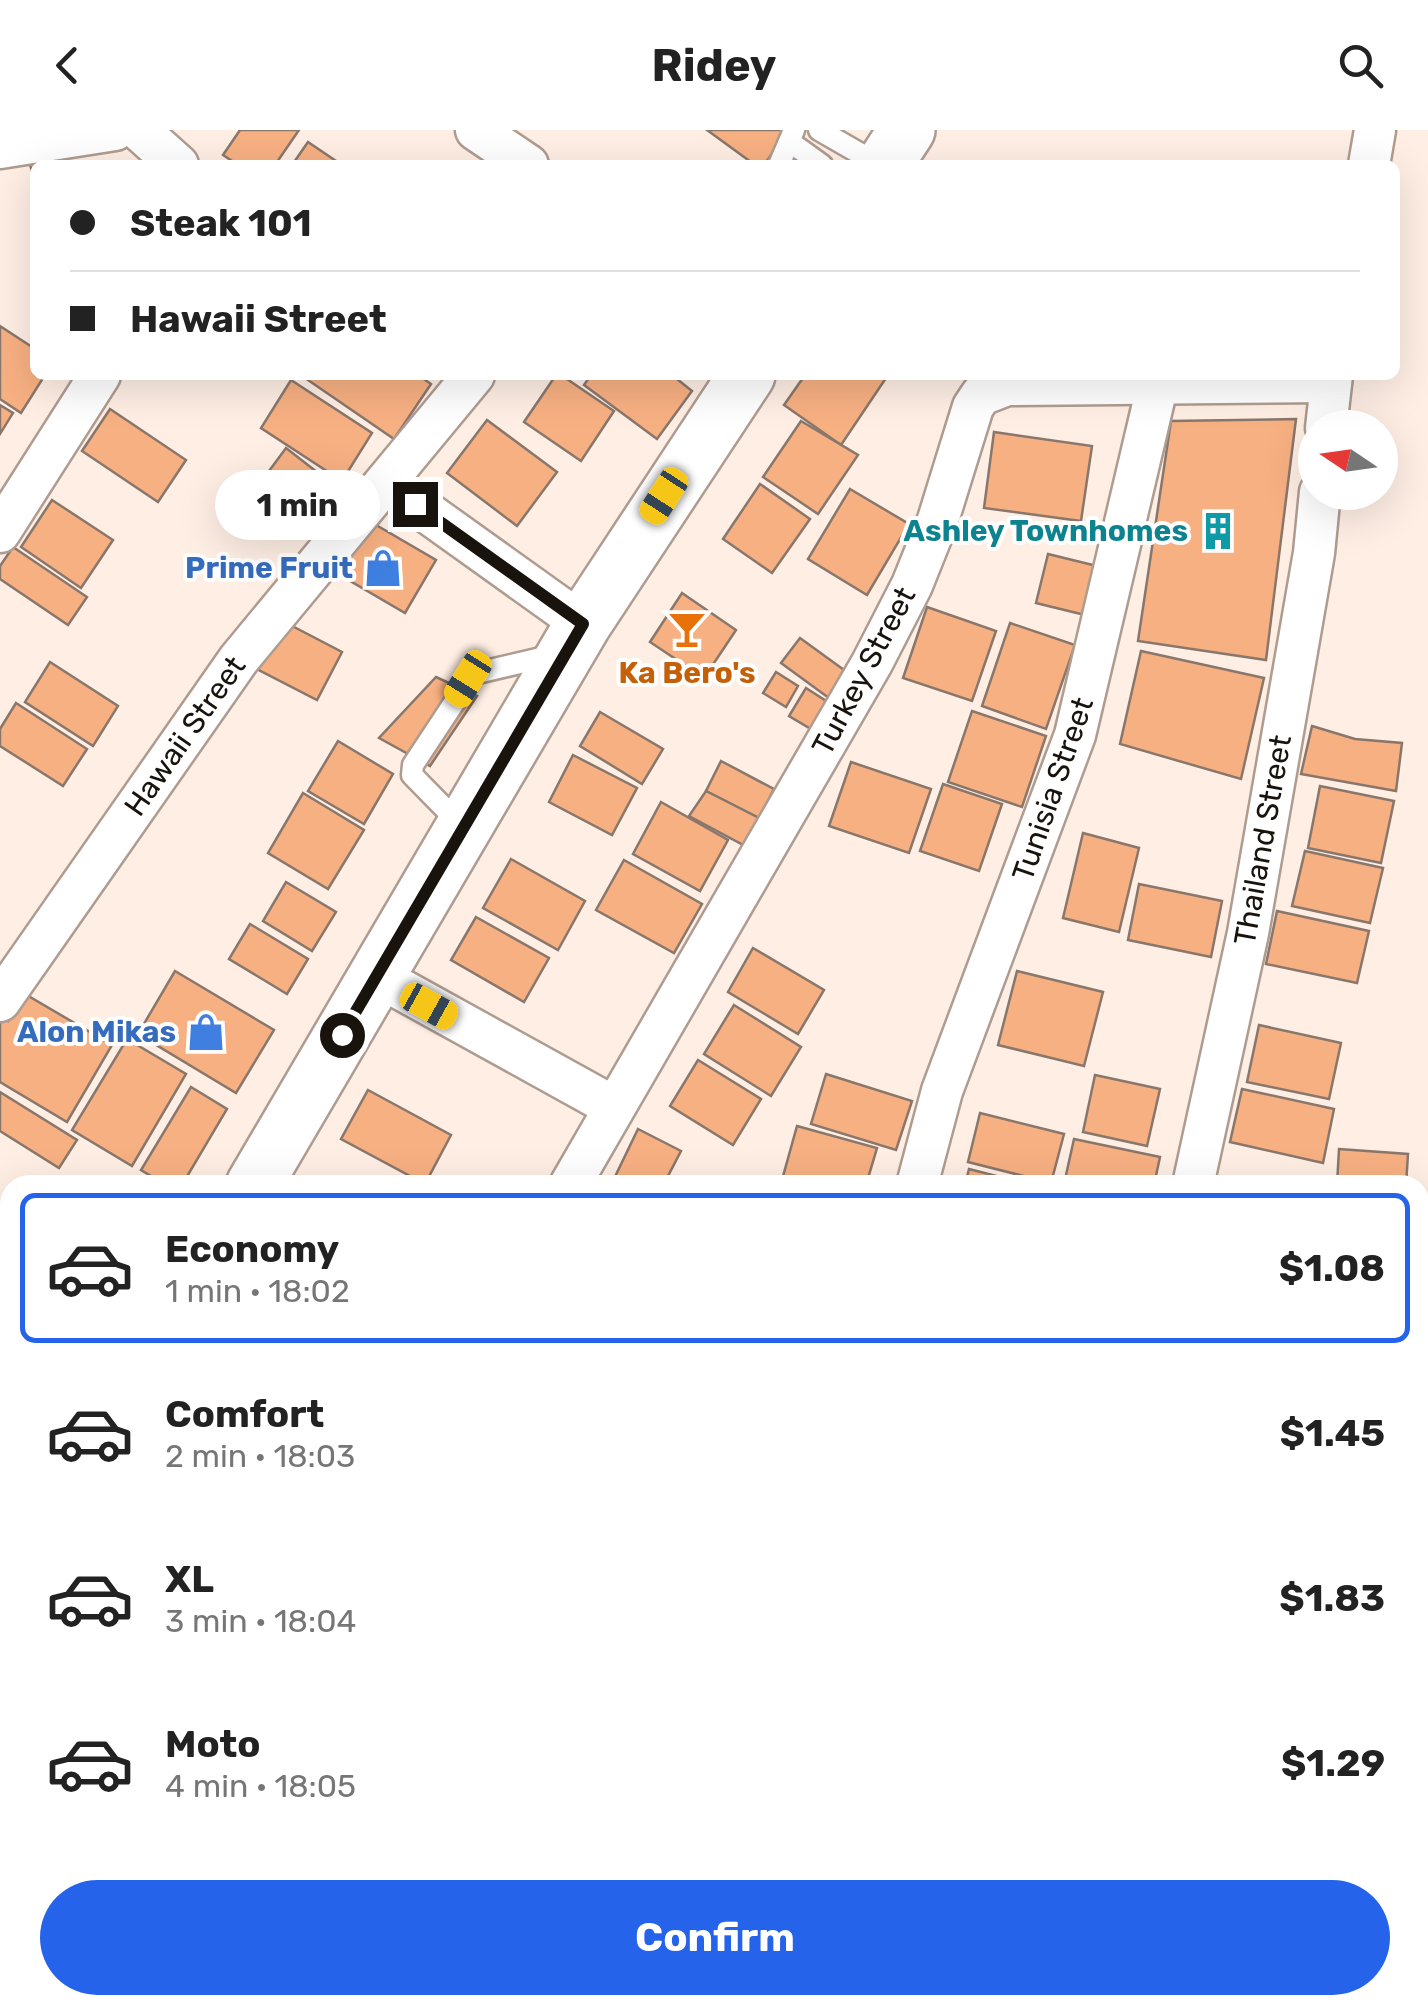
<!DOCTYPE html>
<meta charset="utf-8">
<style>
:root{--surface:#fff;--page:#f6f6f6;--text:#222;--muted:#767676;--line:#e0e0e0;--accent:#2563eb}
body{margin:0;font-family:Rubik,sans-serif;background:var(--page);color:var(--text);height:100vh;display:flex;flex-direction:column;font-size:38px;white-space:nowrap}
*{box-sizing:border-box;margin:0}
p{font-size:32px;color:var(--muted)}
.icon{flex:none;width:55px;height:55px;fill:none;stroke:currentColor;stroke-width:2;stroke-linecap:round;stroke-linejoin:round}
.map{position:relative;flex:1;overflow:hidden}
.sheet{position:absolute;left:0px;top:1045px;width:1430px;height:840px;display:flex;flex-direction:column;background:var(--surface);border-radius:30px 30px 0 0;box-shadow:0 10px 40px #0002}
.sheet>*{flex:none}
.banner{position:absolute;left:30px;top:30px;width:1370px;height:220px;border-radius:15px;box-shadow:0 10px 40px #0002;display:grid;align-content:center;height:220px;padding:0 40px;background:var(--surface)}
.needle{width:65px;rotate:283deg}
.controls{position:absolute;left:1298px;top:280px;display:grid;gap:20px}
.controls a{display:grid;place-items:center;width:100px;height:100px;border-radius:50%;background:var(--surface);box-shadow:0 10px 40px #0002;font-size:50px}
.end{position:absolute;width:45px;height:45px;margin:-22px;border:12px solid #19130e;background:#fff;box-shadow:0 0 0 5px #fff}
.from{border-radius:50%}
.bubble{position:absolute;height:70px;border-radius:35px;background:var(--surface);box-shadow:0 10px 40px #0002;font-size:32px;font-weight:700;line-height:70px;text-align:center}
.car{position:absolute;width:30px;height:60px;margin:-30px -15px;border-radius:12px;box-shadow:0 0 8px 2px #0007;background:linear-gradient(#f5c518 24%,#345 0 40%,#f5c518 0 76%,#345 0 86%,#f5c518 0)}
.banner b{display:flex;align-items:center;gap:35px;height:95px;font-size:38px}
.banner b+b{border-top:2px solid var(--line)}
.banner i{width:25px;height:25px;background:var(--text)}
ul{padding:18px 0 0;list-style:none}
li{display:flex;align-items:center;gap:30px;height:150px;margin:0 20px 15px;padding:0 20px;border:5px solid transparent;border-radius:15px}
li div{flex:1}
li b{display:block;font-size:38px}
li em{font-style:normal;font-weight:700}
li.on{border-color:var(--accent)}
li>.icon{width:90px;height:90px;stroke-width:1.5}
.cta{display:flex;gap:20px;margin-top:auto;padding:20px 40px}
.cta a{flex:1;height:115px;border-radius:60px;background:var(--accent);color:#fff;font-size:40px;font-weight:700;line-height:115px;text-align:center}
header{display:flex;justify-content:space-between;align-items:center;height:130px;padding:0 40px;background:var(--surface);font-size:45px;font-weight:700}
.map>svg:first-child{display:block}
</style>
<header><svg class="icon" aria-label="back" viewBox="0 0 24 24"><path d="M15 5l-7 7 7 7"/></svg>Ridey<svg class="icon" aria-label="search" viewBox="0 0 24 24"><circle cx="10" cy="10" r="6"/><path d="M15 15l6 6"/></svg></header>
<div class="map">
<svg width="1428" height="1885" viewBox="0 0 1428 1885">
<rect width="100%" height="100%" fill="#feeee4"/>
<g fill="#f7b082" stroke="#89776c" stroke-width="2.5">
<path d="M240,0H299L275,35H238L223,25Z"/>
<path d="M707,0H789L764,35H755Z"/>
<path d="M308,12L342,35H292Z"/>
<path d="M60,15L65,31L76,35H35V51L27,25Z"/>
<path d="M1252,32L1318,33V35H1252Z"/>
<path d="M0,196L35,219V245H45L21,283L0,269Z"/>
<path d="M307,245H418L431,254L394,309L305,248Z"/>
<path d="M556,245H561L614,281L581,331L524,292Z"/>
<path d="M591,245H672L692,261L657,309L584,255Z"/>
<path d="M805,245H882L886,248L841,315L784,275Z"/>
<path d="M291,250L372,303L342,351L261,298Z"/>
<path d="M0,275L13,283L0,304Z"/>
<path d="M110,279L186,330L158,372L82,321Z"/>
<path d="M1296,289L1266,530L1138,511L1171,291Z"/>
<path d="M487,290L557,342L517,396L447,343Z"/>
<path d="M801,291L858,325L818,384L763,347Z"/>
<path d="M994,302L1092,316L1081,391L984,378Z"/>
<path d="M286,318L335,356L301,400L252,364Z"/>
<path d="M760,354L810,389L772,443L723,409Z"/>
<path d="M850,359L909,394L867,465L808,429Z"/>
<path d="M52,370L113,410L81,458L21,417Z"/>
<path d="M371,392L436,430L405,483L340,445Z"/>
<path d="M13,417L87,467L68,495L0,449V436Z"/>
<path d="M1048,424L1109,439L1097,488L1036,473Z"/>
<path d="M682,463L736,500L704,548L650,512Z"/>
<path d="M927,477L996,501L972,571L903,548Z"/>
<path d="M275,487L342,522L317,570L251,536Z"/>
<path d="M1010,493L1075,515L1046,599L982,576Z"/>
<path d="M800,508L851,545L833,571L781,533Z"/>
<path d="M1141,521L1264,548L1241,649L1120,614Z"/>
<path d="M50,532L118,576L93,616L25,572Z"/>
<path d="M776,542L798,556L786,577L763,563Z"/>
<path d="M436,547L477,566L430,636L379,608Z"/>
<path d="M806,558L837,578L821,605L789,586Z"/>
<path d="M16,573L87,619L63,656L0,616V599Z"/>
<path d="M972,581L1046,606L1022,677L948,652Z"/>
<path d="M600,582L663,619L642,654L580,616Z"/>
<path d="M1312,596L1355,609L1402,613L1396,661L1301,644Z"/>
<path d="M338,611L393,644L364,694L308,661Z"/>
<path d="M573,625L637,658L612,705L549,672Z"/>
<path d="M721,631L774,659L759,688L706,661Z"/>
<path d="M851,632L931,659L909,723L829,696Z"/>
<path d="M943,654L1002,674L979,741L920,721Z"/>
<path d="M1320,656L1394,671L1381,733L1308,718Z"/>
<path d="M706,661L759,688L747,717L689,686Z"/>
<path d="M303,663L364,700L328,759L268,723Z"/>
<path d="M661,672L728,710L700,761L633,724Z"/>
<path d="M1083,703L1139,718L1119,802L1063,788Z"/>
<path d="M1305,721L1383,738L1370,793L1292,776Z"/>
<path d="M511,729L585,771L558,820L483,778Z"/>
<path d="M624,730L702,774L674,823L596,780Z"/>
<path d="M286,752L336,782L312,821L263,791Z"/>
<path d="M1139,754L1222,771L1211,827L1128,810Z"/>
<path d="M1277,781L1369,801L1357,853L1266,834Z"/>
<path d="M476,787L549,828L524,872L451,830Z"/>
<path d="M250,794L308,829L287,864L229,829Z"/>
<path d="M753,818L824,860L798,904L728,862Z"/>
<path d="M175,841L274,900L236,963L138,904Z"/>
<path d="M1017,841L1103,862L1084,936L998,915Z"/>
<path d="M25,864L112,915L67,992L0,952V886L8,891Z"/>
<path d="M734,875L801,917L771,966L704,924Z"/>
<path d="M1259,895L1341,913L1329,969L1247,952Z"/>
<path d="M127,909L186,944L132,1036L72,1000Z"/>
<path d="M698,930L761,969L733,1015L670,976Z"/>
<path d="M826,944L912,971L896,1020L811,994Z"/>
<path d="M1095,945L1160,959L1147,1016L1083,1002Z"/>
<path d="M191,957L227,979L182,1055H166L141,1040Z"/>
<path d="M1242,959L1334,979L1323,1033L1230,1012Z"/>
<path d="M368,960L451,1005L425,1054L341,1009Z"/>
<path d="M0,962L77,1010L59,1038L0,1001Z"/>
<path d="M980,983L1064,1004L1051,1053L968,1032Z"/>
<path d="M797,996L877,1018L866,1055H799L782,1050Z"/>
<path d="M638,999L681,1021L667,1048L682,1055H611Z"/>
<path d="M1074,1009L1160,1027L1154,1055L1064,1054Z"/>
<path d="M1339,1019L1408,1024L1406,1055H1337Z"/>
<path d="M969,1039L1032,1055H965Z"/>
<path d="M1428,1097V1144L1420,1146V1099Z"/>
<path d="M2,1143L10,1149V1207L0,1200Z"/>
<path d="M1428,1176V1245L1421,1247L1420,1178Z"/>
<path d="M0,1206L10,1213V1288L0,1281Z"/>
<path d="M0,1290L10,1297V1334L0,1349Z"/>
<path d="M1428,1336V1410L1420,1413V1339Z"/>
<path d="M8,1478L10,1479V1534L0,1527V1489Z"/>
<path d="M1428,1516V1587L1420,1590V1519Z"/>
<path d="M0,1530L10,1537V1587L0,1580Z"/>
<path d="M1420,1708L1428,1765L1420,1766Z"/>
<path d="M10,1736V1785L0,1780V1756Z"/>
<path d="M569,1875H622L624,1885H571Z"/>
<path d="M627,1875H703L705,1885H629Z"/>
<path d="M727,1875H790L791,1885H729Z"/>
<path d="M1059,1875H1105L1106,1885H1060Z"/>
<path d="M1108,1875H1169V1885H1109Z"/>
<path d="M1176,1875H1232L1233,1885H1177Z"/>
</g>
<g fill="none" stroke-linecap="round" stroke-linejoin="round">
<g stroke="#af9c91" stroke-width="25">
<g id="service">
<path d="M819,0L880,35"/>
<path d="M797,17L822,35"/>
<path d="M779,35L794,0"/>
<path d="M460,694L412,645L413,635L473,544L554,525"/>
</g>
</g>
<g stroke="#af9c91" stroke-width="45">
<g id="minor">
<path d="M139,0L178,35"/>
<path d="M476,0L528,35"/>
<path d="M0,18L115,0"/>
<path d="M1369,35L1375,0"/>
<path d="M1326,298L1332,245"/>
<path d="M386,353L583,494"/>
<path d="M0,402L100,245"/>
<path d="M377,846L614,977"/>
<path d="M0,871L239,529L474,245"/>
<path d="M570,1055L872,533L912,455L938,390L973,277L981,265L1007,255L1331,252"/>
<path d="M917,1055L942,961L1075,605L1158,253"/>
<path d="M1193,1055L1248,803L1314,423L1320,362"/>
<path d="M1420,1619L1428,1617"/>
<path d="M365,1875L369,1885"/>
<path d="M108,1885L110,1875"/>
<path d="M260,1885L292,1875"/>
</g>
</g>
<g stroke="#af9c91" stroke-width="60">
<g id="secondary">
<path d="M884,35L907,0"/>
<path d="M254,1055L583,494L747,245"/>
<path d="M0,1439L10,1424"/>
</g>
</g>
<use href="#service" stroke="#fff" stroke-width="20"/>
<use href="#minor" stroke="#fff" stroke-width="40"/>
<use href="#secondary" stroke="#fff" stroke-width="55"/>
</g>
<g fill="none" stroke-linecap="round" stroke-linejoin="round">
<path stroke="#19130e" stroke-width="12" d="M342,905L583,494L415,374"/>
</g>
<defs>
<g id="building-bare" transform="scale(3)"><path d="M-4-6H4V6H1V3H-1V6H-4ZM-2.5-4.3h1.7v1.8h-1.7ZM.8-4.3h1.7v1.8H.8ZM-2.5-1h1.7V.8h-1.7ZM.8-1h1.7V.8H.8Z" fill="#0f9aa8" stroke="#fff" stroke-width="2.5" paint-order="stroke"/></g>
<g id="shop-bare" transform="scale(3)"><path d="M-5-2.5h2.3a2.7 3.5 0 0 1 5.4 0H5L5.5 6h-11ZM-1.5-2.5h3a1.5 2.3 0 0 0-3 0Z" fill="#3f7fe0" stroke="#fff" stroke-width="2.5" paint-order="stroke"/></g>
<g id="bar-bare" transform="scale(3)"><path d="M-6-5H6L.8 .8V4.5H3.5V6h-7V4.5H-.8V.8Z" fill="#e8710a" stroke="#fff" stroke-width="2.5" paint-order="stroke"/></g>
</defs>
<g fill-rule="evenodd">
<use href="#building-bare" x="1218" y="401"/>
<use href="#shop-bare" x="383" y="438"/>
<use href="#bar-bare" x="687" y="499"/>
<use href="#shop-bare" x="206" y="902"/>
</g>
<g text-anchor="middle" stroke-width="8" stroke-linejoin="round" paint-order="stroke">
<g font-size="30" font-weight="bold" fill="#0d838f" stroke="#fff" text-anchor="end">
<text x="1188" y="411">Ashley Townhomes</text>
</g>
<g font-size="30" font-weight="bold" fill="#366cbe" stroke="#fff" text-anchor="end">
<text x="353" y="448">Prime Fruit</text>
<text x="176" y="912">Alon Mikas</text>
</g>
<g font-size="30" fill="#19130e" stroke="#fff">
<text transform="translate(864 541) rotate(-62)" y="10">Turkey Street</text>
<text transform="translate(185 606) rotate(-55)" y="10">Hawaii Street</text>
<text transform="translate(1053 659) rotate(-71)" y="10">Tunisia Street</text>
<text transform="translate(1263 710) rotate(-80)" y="10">Thailand Street</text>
</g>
<g font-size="30" font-weight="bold" fill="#c56008" stroke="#fff">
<text x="687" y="553">Ka Bero's</text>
</g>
</g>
</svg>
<div class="controls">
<a><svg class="needle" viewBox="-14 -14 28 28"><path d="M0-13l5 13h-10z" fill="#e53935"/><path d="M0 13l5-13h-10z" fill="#767676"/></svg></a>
</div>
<i class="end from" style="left:342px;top:905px"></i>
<i class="end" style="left:415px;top:374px"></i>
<div class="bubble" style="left:215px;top:340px;width:165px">1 min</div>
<i class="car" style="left:664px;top:366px;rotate:213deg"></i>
<i class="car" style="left:468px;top:549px;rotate:212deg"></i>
<i class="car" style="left:429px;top:876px;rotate:119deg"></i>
<div class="banner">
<b><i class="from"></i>Steak 101</b>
<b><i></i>Hawaii Street</b>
</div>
<section class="sheet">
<ul>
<li class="on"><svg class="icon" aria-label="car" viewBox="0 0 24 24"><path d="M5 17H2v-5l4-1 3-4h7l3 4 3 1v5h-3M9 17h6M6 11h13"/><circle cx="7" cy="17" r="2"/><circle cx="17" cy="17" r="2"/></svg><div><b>Economy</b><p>1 min · 18:02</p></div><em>$1.08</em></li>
<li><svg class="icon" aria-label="car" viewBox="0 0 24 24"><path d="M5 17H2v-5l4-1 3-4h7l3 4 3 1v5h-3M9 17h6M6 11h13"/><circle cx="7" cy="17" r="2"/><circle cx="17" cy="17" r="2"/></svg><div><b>Comfort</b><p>2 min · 18:03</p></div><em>$1.45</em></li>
<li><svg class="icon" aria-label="car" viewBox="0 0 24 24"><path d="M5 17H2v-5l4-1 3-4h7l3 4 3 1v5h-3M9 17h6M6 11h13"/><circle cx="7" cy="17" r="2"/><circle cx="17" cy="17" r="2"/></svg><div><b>XL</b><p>3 min · 18:04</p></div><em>$1.83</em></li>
<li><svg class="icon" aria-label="car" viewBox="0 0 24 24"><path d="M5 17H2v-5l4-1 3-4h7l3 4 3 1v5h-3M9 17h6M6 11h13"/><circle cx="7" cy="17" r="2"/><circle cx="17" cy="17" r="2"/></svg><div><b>Moto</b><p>4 min · 18:05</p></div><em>$1.29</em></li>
</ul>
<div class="cta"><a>Confirm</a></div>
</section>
</div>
